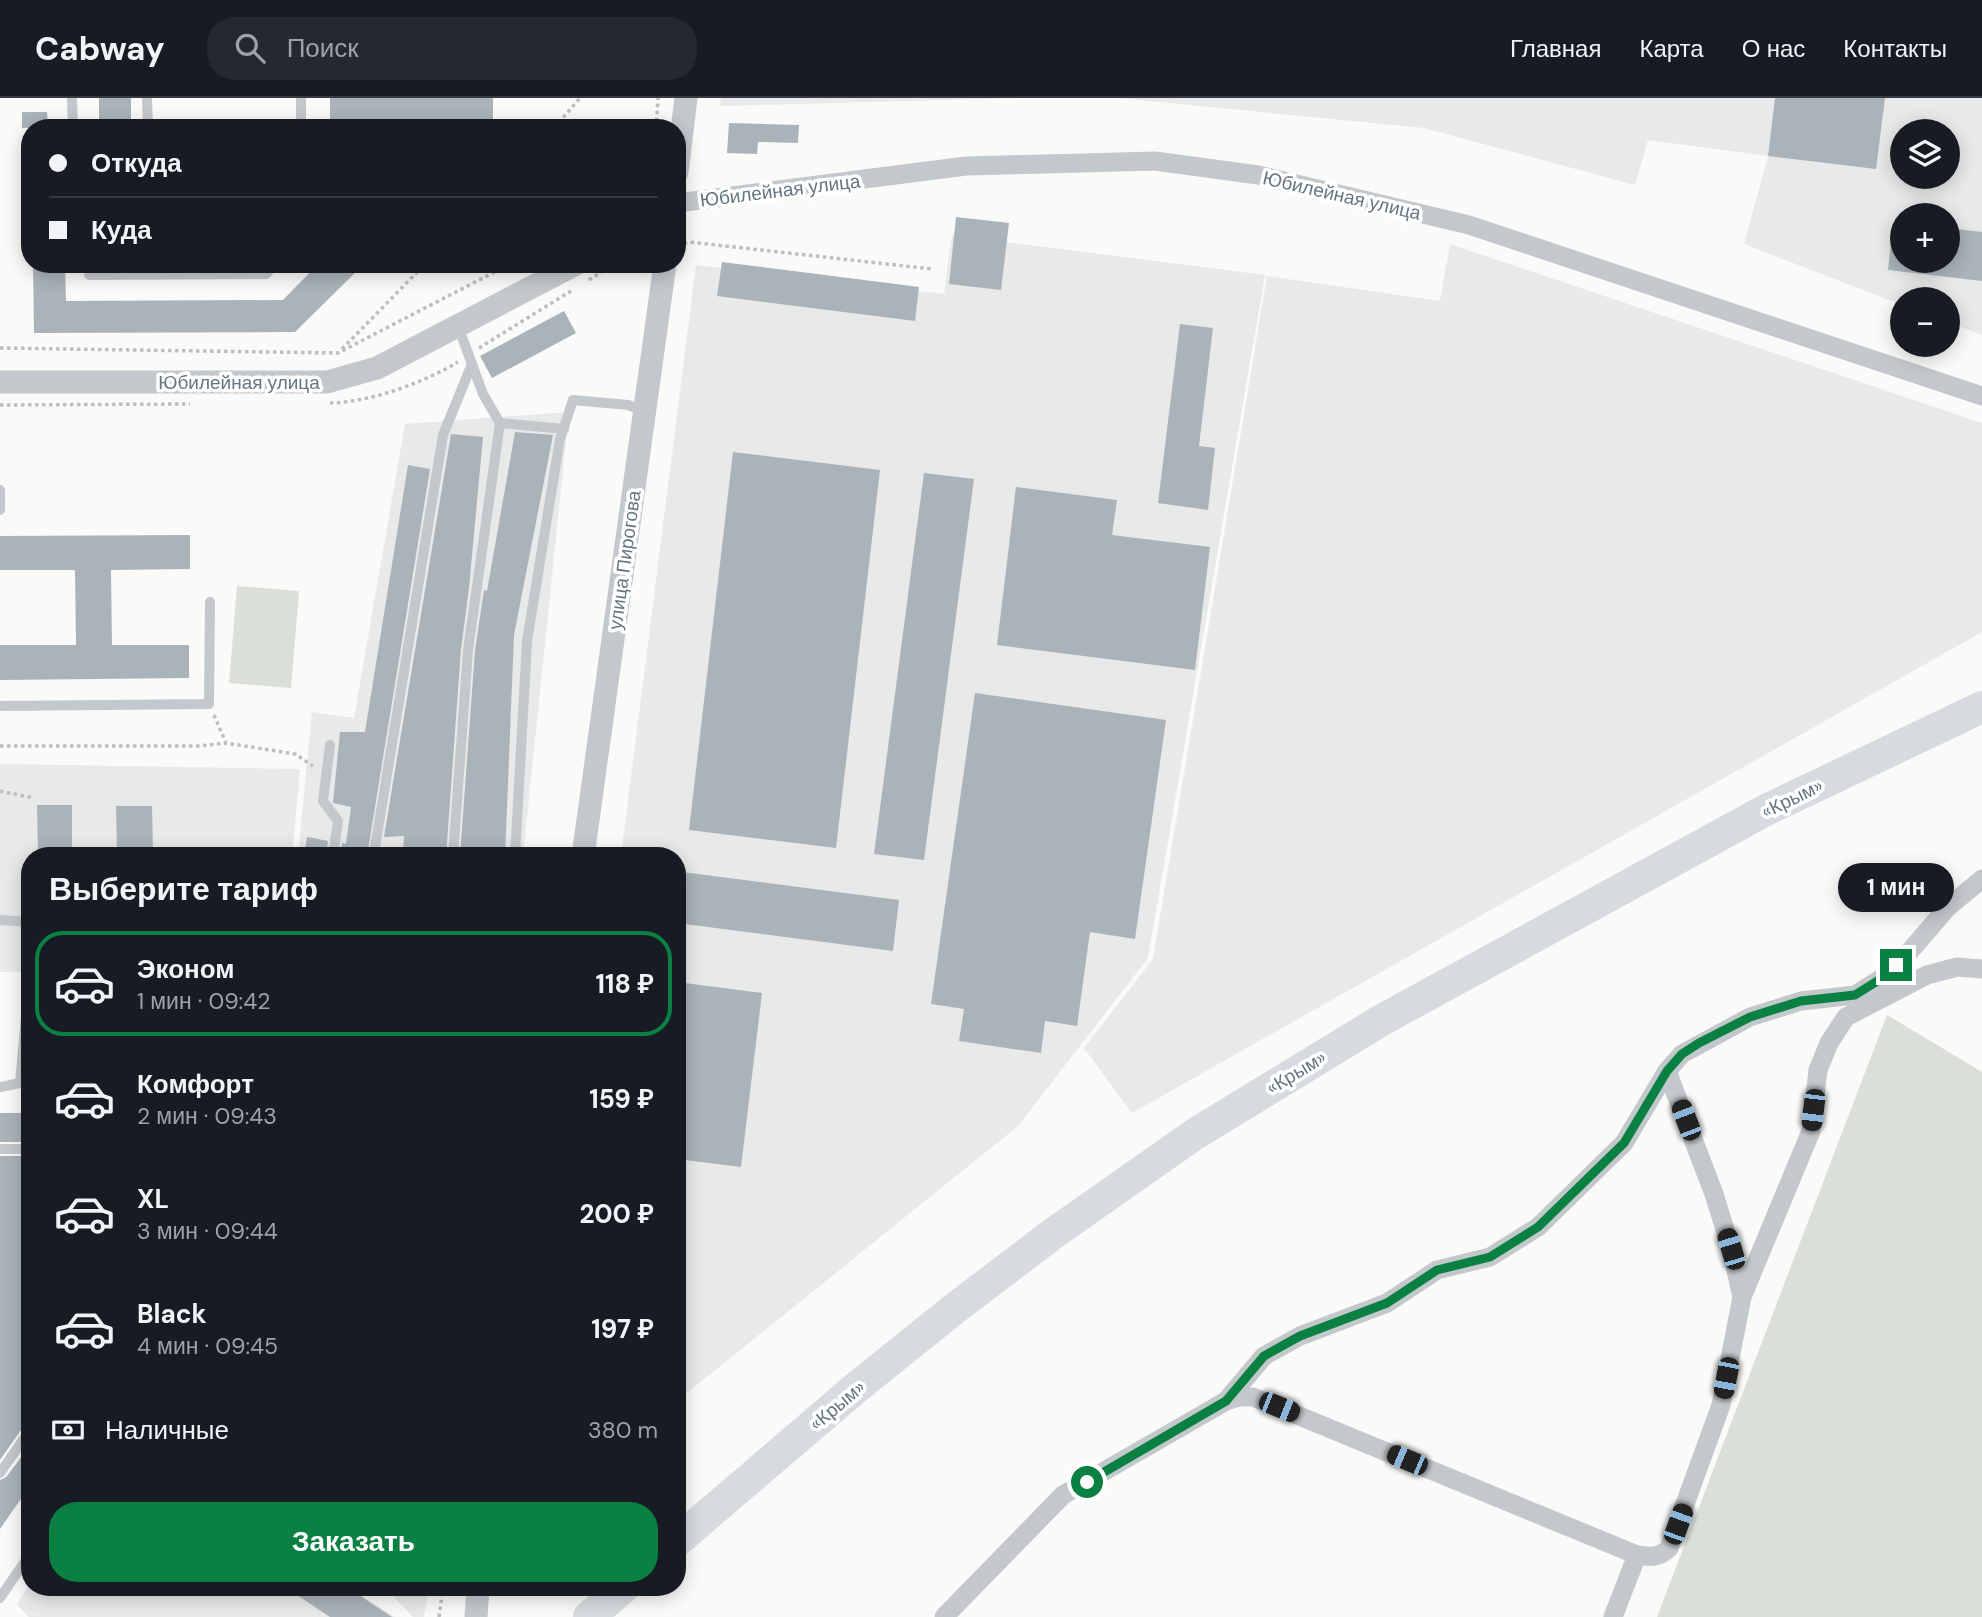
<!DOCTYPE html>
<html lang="ru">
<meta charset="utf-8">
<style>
:root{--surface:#171b24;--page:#242831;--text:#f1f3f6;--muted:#9ea1a6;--line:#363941;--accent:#0b8043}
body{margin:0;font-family:"DM Sans",sans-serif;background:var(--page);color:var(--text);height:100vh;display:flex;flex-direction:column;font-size:26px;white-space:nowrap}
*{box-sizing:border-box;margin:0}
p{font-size:23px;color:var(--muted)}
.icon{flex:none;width:38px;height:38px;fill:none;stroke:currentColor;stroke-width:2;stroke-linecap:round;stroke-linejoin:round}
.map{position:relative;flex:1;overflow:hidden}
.details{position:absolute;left:21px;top:749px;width:665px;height:749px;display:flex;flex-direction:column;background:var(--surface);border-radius:28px;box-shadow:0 4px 18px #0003}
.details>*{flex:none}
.hud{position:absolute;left:21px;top:21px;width:665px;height:154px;border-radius:28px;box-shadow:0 4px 18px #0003;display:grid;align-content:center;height:154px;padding:0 28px;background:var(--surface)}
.buttons{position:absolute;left:1890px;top:21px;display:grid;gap:14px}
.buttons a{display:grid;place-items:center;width:70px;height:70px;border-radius:50%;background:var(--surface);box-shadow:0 4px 18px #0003;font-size:35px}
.end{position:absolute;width:32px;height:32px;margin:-16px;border:9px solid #0b8043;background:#fff;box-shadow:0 0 0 4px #fff}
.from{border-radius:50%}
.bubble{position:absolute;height:49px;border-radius:24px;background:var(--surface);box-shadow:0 4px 18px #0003;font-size:23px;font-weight:700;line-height:49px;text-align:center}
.car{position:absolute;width:21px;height:42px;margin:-21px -10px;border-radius:9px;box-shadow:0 0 5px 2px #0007;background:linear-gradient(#222 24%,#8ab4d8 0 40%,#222 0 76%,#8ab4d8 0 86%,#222 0)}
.hud b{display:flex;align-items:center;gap:24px;height:66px;font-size:26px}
.hud b+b{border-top:2px solid var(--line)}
.hud i{width:18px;height:18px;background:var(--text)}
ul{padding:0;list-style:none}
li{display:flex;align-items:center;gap:21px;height:105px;margin:0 14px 10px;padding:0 14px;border:4px solid transparent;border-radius:28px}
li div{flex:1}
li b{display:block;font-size:26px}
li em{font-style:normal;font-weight:700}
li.active{border-color:var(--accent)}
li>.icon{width:63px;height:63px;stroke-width:1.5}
h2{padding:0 28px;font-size:32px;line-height:84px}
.pay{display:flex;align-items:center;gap:18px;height:77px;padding:0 28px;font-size:26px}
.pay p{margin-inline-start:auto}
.primary-button{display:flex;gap:14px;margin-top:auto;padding:14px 28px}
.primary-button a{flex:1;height:80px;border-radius:28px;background:var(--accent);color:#fff;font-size:28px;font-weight:700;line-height:80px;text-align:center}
header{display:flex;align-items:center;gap:42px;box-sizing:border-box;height:98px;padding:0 35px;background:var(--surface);border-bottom:2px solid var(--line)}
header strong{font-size:33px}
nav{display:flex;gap:38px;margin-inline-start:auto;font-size:24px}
.search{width:490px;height:63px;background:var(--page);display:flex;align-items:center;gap:18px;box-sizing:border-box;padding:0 24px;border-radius:28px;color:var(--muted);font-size:26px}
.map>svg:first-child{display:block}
</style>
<header>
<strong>Cabway</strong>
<div class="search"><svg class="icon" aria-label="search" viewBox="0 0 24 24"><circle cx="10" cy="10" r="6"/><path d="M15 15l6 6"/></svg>Поиск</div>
<nav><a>Главная</a><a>Карта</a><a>О нас</a><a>Контакты</a></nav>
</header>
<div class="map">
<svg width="1982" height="1519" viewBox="0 0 1982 1519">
<rect width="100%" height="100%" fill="#fafaf8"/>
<g fill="#e8e9e9" fill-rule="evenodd">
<path d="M721,0H1019L720,8Z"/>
<path d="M1118,0H1982V237L1948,224V201H1902V207L1744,146L1768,58L1648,42L1635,87L1424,30ZM1902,33H1948V79H1902ZM1902,117H1948V163H1902Z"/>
<path d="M952,137L1265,177L1148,860L1018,1028L677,1303V758H621L696,167L944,196Z"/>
<path d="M1450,146L1982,325V534L1132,1015L1084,950L1153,861L1267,178L1440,203Z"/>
<path d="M569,314L523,758H298L312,614L354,620L405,326Z"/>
<path d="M0,666L300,671L292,758H30V874H0Z"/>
<path d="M30,1485V1489H347L395,1519H29L17,1507Z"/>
<path d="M384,1489H429L424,1519H413Z"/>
</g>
<g fill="#dadfd7">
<path d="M237,488L299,493L291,590L229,585Z"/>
<path d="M1887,917L1982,974V1519H1657Z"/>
</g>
<g fill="#aab3b9">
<rect x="99" y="0" width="32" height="30"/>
<path d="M330,0H493V23H480V30L361,26V30H330Z"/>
<path d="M1775,0H1885L1876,71L1768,58Z"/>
<path d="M22,14H47L48,29L22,30Z"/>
<path d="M729,25L799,27L798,45L758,44L757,56L727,55Z"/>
<path d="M956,119L1009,125L1001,192L949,186Z"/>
<path d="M1893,126H1902V163H1948V130L1982,134V183L1888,172Z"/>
<path d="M722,164L919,189L915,223L717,198Z"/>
<path d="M33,166H65L66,203L283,202L318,166H364L295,234L34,235Z"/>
<path d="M564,213L576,235L492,280L480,258Z"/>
<path d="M1180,226L1213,230L1199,348L1215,350L1208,412L1158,405Z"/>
<path d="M515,334L553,337L514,537L505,758H460L475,553L484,492L487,493Z"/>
<path d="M451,336L483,339L469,490L461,551L446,758H403L404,738L384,739Z"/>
<path d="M733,354L880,372L836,750L689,732Z"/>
<path d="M408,367L430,371L367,758H341L342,745L346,746L351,709L333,705L340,634H365Z"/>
<path d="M924,375L974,381L924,762L874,756Z"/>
<path d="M1016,389L1117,402L1112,437L1210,449L1195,572L997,547Z"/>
<path d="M190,437V471L111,472L112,547H189V580L0,582V547H76L75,472H0V438Z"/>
<path d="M975,595L1166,622L1135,841L1090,834L1077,928L1045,923L1041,955L959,943L964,911L931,906Z"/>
<path d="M37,707H72V758H38Z"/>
<path d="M116,708H152L153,758H117Z"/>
<path d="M307,739L328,743L326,758H304Z"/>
<path d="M682,774L899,802L893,853L677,825Z"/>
<path d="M677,884L762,895L741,1069L677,1061Z"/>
<rect x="0" y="1015" width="30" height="29"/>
<path d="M0,1058H30V1236L23,1329L0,1362Z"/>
<path d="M30,1348V1388L0,1431V1382L6,1379Z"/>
<path d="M285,1489H347L392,1519H330Z"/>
</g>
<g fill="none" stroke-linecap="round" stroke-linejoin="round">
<g stroke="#bbbfc2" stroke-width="3.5" stroke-dasharray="3.5 3.5" stroke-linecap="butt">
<path d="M554,30L580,0"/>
<path d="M656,30L658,0"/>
<path d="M677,147L689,144L932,171"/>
<path d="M589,182L614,166"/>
<path d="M0,250L338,255L510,166"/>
<path d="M479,250L571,193"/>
<path d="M342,251L425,166"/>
<path d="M330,305C371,304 423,285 458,264"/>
<path d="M0,307L190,306"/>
<path d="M214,617L226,645L295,656L313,668"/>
<path d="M0,648H199L226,645"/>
<path d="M0,693L34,700"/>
<path d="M439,1519L443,1489"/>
</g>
<g stroke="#c3c8cc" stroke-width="10">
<path d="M72,0L73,30"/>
<path d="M147,0L148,30"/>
<path d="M301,0V30"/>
<path d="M89,177L266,176L275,166"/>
<path d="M458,228L483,296L500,325"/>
<path d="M0,392V412"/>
<path d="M0,608L209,606L210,504"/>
<path d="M330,647L323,703L338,723L333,758"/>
<path d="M376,758L374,755L443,337L472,266"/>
<path d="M453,758L468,552L500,325L564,331"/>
<path d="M515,758L527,543L560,341L573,302L628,307L644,313"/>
<path d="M0,822L30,824"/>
<path d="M0,989L20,985L26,919H30"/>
<path d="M0,1051H30"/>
<path d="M0,1375L30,1332"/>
<path d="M0,1500L30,1456"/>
</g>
<g stroke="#c3c8cc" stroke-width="19">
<path d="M677,105L966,68L1155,63L1258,77L1469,127L1982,298"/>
<path d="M1742,1199L1811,1033L1818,972L1829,945L1846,919L1927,877L1957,869L1982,871"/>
<path d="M1226,1303L1264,1258L1300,1238L1387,1205L1437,1172L1490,1159L1538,1129L1624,1045L1667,973L1682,956L1750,919L1801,903L1855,897L1882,880L1910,853L1947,810L1982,781"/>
<path d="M944,1519L1063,1397L1226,1303L1239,1299H1253L1637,1457C1651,1459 1659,1460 1669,1450L1721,1307L1742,1199L1731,1151L1714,1096L1667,973"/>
<path d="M1613,1519L1637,1457"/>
</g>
<g stroke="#c3c8cc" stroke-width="23">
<path d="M677,74L686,0"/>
<path d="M0,284H327L377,270L576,166"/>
<path d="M583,758L665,166"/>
<path d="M476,1519L478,1489"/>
</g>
<g stroke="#d6dbdf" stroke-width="32">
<path d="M677,1443L857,1289L954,1211L1054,1135L1195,1036L1380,923L1764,713L1982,609"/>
<path d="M589,1519L624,1489"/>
</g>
</g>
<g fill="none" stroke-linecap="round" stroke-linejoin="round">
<path stroke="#0b8043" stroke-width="9" d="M1087,1384L1226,1303L1264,1258L1300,1238L1387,1205L1437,1172L1490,1159L1538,1129L1624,1045L1667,973L1682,956L1699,945L1750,919L1801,903L1855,897L1882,880L1896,867"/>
</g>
<g text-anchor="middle" stroke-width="7" stroke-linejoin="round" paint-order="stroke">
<g font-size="19" fill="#657683" stroke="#fff">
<text transform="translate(780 92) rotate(-7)" y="7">Юбилейная улица</text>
<text transform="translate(1342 97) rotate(13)" y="7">Юбилейная улица</text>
<text x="239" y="291">Юбилейная улица</text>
<text transform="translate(624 462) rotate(-82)" y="7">улица Пирогова</text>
<text transform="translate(1792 700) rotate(-26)" y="7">«Крым»</text>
<text transform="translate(1296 974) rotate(-31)" y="7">«Крым»</text>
<text transform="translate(837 1307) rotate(-40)" y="7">«Крым»</text>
</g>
</g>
</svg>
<div class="buttons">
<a><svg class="icon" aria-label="layers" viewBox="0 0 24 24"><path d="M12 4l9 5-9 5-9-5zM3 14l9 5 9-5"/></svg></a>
<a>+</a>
<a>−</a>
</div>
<i class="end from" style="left:1087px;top:1384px"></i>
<i class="end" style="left:1896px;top:867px"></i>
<div class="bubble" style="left:1838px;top:765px;width:116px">1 мин</div>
<i class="car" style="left:1813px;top:1012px;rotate:187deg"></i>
<i class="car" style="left:1686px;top:1022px;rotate:339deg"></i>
<i class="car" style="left:1731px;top:1151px;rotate:343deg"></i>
<i class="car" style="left:1726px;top:1280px;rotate:191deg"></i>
<i class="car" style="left:1279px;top:1309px;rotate:112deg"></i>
<i class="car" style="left:1407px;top:1362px;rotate:293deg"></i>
<i class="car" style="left:1678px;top:1426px;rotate:20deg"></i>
<div class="hud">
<b><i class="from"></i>Откуда</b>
<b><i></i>Куда</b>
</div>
<section class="details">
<h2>Выберите тариф</h2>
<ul>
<li class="active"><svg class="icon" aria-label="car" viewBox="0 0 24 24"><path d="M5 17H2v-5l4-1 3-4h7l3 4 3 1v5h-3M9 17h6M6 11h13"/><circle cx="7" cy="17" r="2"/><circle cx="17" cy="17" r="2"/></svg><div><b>Эконом</b><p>1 мин · 09:42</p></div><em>118 ₽</em></li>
<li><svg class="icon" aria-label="car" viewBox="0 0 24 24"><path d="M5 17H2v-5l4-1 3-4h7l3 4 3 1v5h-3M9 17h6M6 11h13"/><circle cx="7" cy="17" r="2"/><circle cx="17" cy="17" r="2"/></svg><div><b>Комфорт</b><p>2 мин · 09:43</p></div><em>159 ₽</em></li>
<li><svg class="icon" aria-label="car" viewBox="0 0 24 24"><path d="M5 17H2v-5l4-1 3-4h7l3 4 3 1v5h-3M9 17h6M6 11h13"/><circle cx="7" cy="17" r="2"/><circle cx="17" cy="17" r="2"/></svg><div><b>XL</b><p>3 мин · 09:44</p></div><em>200 ₽</em></li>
<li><svg class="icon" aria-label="car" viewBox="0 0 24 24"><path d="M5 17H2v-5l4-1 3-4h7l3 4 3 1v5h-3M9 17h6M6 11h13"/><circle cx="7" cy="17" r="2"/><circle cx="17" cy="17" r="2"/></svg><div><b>Black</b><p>4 мин · 09:45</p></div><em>197 ₽</em></li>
</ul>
<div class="pay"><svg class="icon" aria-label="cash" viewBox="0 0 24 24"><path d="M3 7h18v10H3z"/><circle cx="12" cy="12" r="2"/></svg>Наличные<p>380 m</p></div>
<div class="primary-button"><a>Заказать</a></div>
</section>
</div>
